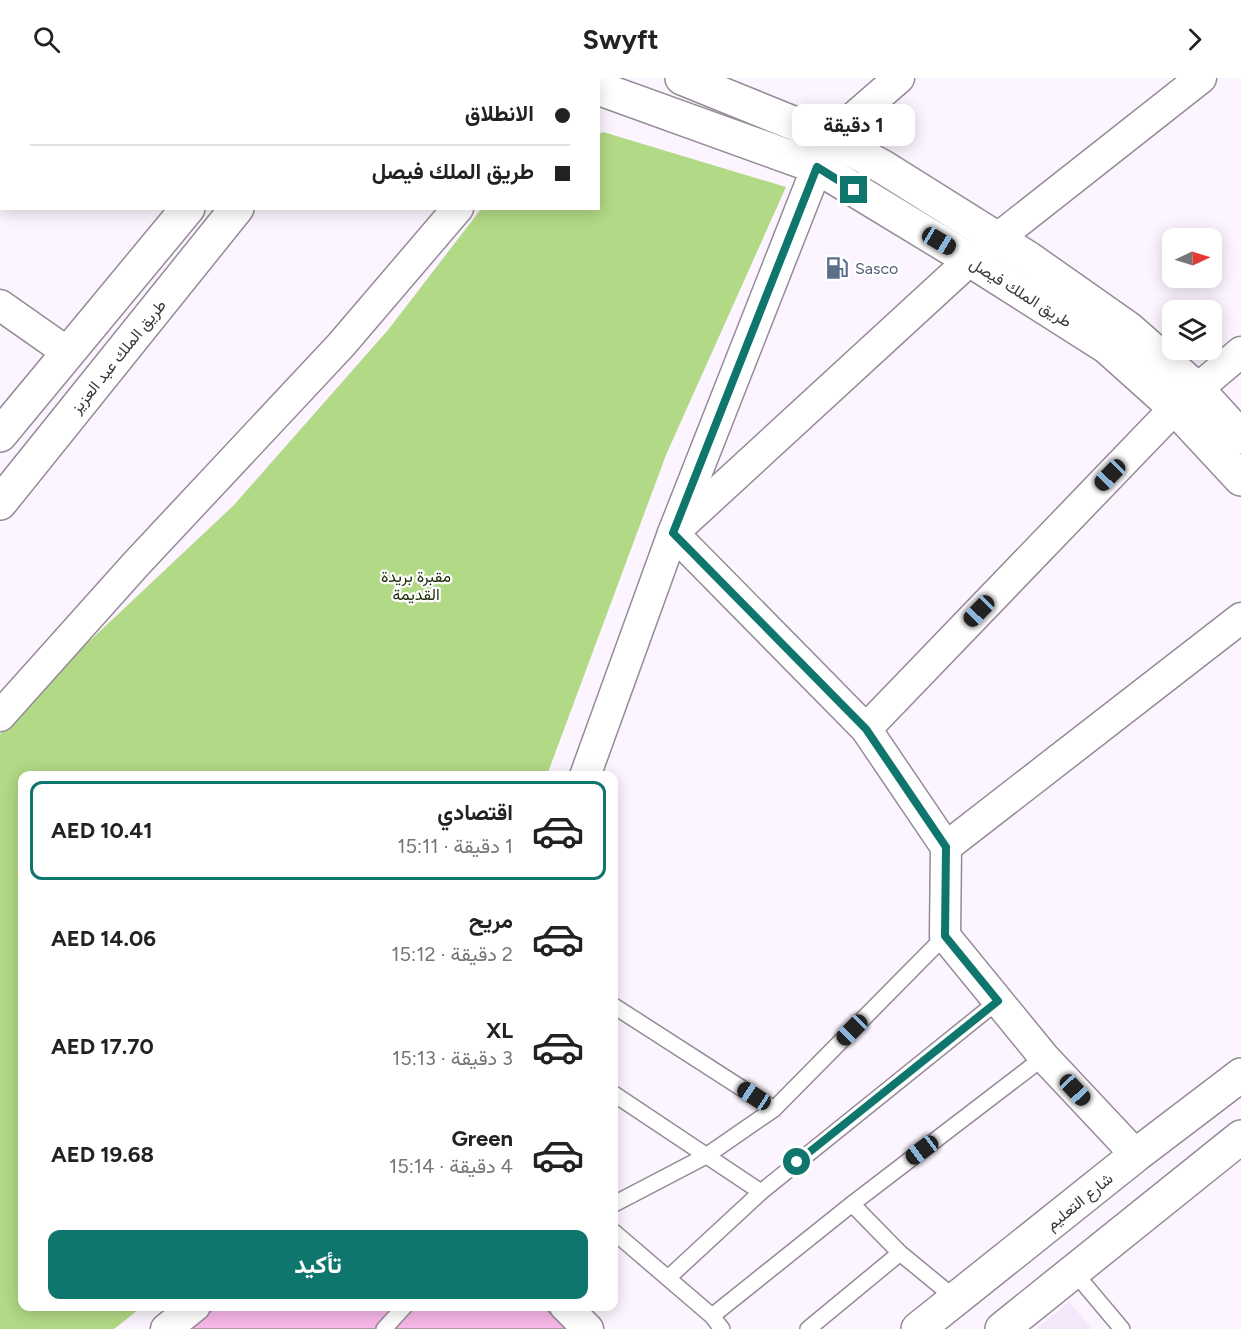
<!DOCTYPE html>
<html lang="ar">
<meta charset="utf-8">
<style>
:root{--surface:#fff;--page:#f2f2f2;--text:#222;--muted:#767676;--line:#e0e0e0;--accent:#0f766e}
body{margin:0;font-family:Figtree,Vazirmatn,sans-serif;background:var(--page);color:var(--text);direction:rtl;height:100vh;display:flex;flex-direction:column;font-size:22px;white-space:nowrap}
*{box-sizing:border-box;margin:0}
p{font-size:20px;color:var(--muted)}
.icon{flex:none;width:33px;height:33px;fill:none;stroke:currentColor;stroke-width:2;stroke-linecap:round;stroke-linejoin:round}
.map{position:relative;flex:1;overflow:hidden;direction:ltr}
.panel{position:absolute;left:18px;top:693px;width:600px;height:540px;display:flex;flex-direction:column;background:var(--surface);border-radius:12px;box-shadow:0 3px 15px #0003;direction:rtl}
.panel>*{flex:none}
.top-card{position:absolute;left:0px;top:0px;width:600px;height:132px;box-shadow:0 3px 15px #0003;direction:rtl;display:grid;align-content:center;height:132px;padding:0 30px;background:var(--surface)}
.needle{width:39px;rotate:86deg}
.controls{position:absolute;left:1162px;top:150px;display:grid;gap:12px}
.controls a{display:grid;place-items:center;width:60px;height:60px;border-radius:12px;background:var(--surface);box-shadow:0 3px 15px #0003;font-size:30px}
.end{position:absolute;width:27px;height:27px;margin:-14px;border:8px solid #0f766e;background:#fff;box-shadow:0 0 0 3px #fff}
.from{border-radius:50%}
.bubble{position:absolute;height:42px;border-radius:12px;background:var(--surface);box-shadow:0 3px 15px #0003;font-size:20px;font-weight:700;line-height:42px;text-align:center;direction:rtl}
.car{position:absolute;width:18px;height:36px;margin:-18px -9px;border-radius:8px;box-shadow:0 0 4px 2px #0007;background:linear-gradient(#222 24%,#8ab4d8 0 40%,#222 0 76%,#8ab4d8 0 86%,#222 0)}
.top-card b{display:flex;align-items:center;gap:21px;height:57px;font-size:22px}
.top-card b+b{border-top:2px solid var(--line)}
.top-card i{width:15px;height:15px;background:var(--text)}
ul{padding:10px 0 0;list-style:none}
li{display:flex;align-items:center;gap:18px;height:99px;margin:0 12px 9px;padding:0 18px;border:3px solid transparent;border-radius:12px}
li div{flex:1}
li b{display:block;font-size:22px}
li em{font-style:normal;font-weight:700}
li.on{border-color:var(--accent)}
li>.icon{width:54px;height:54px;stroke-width:1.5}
.button{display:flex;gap:12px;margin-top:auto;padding:12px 30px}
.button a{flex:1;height:69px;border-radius:12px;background:var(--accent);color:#fff;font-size:24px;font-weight:700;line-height:69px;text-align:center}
header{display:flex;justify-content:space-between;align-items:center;height:78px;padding:0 30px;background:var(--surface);font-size:27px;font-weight:700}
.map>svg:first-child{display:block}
</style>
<header><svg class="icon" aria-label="forward" viewBox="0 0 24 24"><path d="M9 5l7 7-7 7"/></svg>Swyft<svg class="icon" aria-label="search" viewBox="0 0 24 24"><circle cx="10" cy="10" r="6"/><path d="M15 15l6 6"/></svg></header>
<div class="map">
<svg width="1241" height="1251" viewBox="0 0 1241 1251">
<rect width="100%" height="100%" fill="#fcf4fe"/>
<path fill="#f5e7fa" d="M1069,1224L1092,1251H1036Z"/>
<path fill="#b2d985" d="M603,54L786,109L666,377L547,697L22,698V1228L142,1229L114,1251H0V656L82,570L233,428L388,252L481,131L598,130L599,56Z"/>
<path fill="#f7b7e8" stroke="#9a8e97" stroke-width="1.5" d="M218,1228H543L566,1251H187Z"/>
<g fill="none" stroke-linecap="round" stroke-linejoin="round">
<g stroke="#948b96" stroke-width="18">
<g id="lane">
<path d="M614,928L774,1031"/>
<path d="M614,1016L761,1114L998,923"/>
<path d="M614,1126L706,1078L774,1031L945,858"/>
<path d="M852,1126L900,1175L956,1221"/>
<path d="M614,1154L712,1238L722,1251"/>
<path d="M1074,1194L1122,1251"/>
<path d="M668,1200L761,1114"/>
<path d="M712,1238L852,1126L1044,979"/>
<path d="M384,1251L405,1228"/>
<path d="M808,1251L900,1175"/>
</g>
</g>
<g stroke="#948b96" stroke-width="33">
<g id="street">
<path d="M830,60L899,0"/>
<path d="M0,227L67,274"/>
<path d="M0,638L136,486L341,267L458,130"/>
<path d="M866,651L1175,330L1241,274"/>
<path d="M585,698L673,455L817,89"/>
<path d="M946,769L1241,540"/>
<path d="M1136,1077L1044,979L945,858L946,769L866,651L673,455L970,182L1201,0"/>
<path d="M565,1228L588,1251"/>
<path d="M166,1251L195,1228"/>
</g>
</g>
<g stroke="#948b96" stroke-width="36">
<g id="secondary">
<path d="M918,1251L1136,1077L1241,997"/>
<path d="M1002,1251L1241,1059"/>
</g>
</g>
<g stroke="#948b96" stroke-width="36">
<g id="primary">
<path d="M570,0L574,2"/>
<path d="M682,0L830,60L883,89L1028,180L1129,251L1197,311L1241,359"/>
<path d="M598,10L817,89L970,182L1107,269L1175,330L1241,401"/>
</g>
</g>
<g stroke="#948b96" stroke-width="36">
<g id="highway">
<path d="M296,2L297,0"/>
<path d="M346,2L347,0"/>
<path d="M0,357L188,130"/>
<path d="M0,425L237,130"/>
</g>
</g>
<use href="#lane" stroke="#fff" stroke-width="15"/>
<use href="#street" stroke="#fff" stroke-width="30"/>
<use href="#secondary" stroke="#fff" stroke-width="33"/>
<use href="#primary" stroke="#fff" stroke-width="33"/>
<use href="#highway" stroke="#fff" stroke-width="33"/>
</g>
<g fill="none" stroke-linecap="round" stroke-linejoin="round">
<path stroke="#0f766e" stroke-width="8" d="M797,1084L998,923L945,858L946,769L866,651L673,455L817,89L854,112"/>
</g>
<defs>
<g id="fuel-bare" transform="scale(1.8)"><path d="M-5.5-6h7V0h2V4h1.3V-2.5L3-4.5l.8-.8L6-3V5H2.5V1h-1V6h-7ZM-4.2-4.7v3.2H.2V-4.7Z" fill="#5c6f8a" stroke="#fff" stroke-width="2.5" paint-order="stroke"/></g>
</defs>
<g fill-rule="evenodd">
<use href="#fuel-bare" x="837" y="190"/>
</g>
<g text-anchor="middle" stroke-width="4.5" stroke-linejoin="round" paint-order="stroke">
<g font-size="16" fill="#4e5e75" stroke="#fff" text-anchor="start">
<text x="855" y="196">Sasco</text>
</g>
<g font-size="16" fill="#3a363b" stroke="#fff">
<text transform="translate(1021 214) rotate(32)" y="6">طريق الملك فيصل</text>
<text transform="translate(118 278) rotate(-51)" y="6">طريق الملك عبد العزيز</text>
<text transform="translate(1079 1123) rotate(-39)" y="6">شارع التعليم</text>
</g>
<g font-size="16" fill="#202e0a" stroke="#fff">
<text x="416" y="504">مقبرة بريدة<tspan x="416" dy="18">القديمة</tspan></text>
</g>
</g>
</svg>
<div class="controls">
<a><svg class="needle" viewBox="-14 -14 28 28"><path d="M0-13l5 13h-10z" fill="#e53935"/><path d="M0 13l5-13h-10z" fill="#767676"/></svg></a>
<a><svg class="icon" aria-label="layers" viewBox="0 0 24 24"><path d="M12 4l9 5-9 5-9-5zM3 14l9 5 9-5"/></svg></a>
</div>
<i class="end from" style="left:797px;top:1084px"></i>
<i class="end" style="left:854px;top:112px"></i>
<div class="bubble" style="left:792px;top:26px;width:123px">1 دقيقة</div>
<i class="car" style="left:939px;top:163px;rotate:121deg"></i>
<i class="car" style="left:1110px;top:397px;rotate:224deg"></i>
<i class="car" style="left:979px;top:533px;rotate:224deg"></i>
<i class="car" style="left:852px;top:952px;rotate:225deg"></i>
<i class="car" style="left:1075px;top:1012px;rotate:137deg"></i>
<i class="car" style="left:754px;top:1018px;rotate:303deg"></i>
<i class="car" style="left:922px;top:1072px;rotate:233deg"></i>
<div class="top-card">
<b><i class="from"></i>الانطلاق</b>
<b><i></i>طريق الملك فيصل</b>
</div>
<section class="panel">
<ul>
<li class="on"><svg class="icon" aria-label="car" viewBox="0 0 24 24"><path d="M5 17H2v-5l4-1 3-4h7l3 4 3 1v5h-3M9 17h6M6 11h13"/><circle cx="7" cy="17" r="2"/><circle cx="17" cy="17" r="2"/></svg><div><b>اقتصادي</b><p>1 دقيقة · 15:11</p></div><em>AED 10.41</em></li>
<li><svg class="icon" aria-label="car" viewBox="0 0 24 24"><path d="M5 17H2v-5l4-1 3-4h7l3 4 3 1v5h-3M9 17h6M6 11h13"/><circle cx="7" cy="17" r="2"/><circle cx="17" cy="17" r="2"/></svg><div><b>مريح</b><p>2 دقيقة · 15:12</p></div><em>AED 14.06</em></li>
<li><svg class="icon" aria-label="car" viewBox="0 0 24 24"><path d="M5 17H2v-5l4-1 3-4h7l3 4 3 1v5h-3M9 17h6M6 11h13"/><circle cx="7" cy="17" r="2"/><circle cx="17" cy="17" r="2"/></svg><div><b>XL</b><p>3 دقيقة · 15:13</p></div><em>AED 17.70</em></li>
<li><svg class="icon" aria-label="car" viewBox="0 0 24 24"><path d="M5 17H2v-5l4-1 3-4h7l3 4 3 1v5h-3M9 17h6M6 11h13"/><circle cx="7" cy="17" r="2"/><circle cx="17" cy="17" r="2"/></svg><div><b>Green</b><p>4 دقيقة · 15:14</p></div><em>AED 19.68</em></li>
</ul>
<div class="button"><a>تأكيد</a></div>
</section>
</div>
